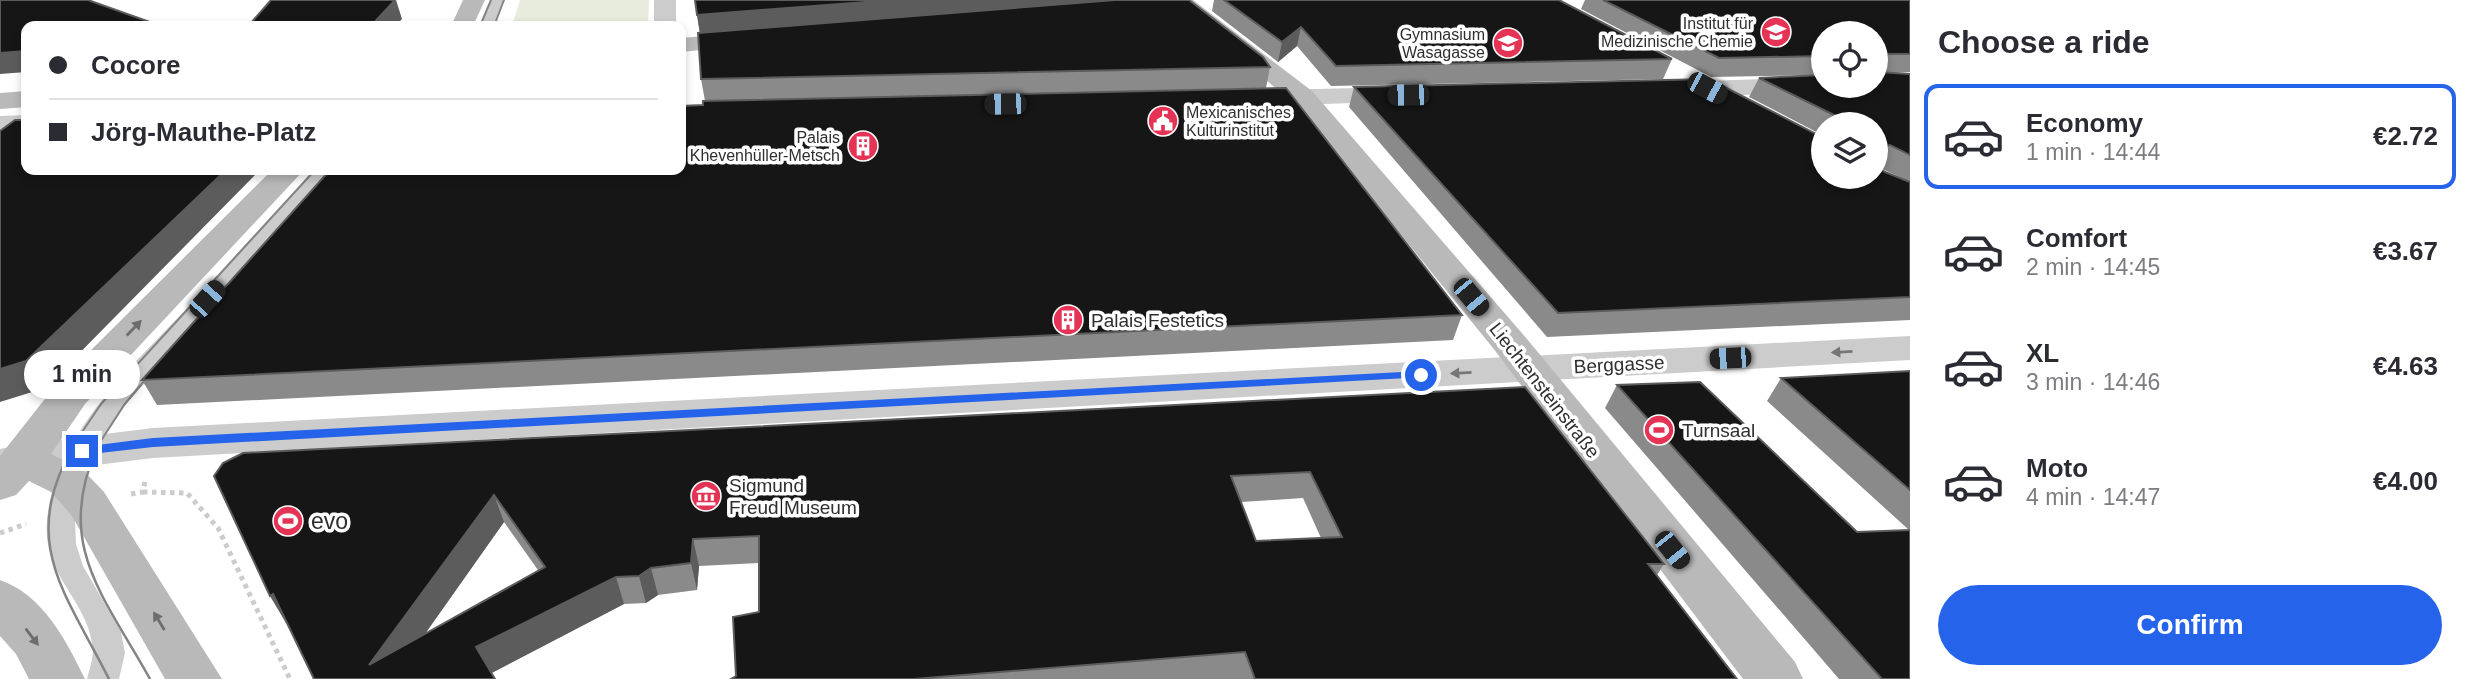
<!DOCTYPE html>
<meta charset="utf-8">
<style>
:root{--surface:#fff;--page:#f2f2f3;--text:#2b2b33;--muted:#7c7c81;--line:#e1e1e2;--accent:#2563eb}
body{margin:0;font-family:Arial,sans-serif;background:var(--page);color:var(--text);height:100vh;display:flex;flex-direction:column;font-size:26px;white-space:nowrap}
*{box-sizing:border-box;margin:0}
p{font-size:23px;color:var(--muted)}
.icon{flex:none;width:38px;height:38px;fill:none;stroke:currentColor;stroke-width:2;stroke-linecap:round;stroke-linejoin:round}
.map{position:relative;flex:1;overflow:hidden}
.details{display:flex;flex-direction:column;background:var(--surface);width:560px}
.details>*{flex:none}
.top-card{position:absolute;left:21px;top:21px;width:665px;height:154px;border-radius:14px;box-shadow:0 4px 10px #0003;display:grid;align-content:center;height:154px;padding:0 28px;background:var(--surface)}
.buttons{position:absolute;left:1811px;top:21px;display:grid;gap:14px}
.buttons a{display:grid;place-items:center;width:77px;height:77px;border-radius:50%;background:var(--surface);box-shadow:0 4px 10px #0003;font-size:35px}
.end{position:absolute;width:32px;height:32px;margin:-16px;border:9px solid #2563eb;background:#fff;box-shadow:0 0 0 4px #fff}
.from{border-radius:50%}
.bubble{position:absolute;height:49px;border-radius:24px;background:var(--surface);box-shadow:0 4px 10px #0003;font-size:23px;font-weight:700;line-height:49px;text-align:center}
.car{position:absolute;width:21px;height:42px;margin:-21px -10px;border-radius:9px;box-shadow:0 0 5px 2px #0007;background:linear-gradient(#222 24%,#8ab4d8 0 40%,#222 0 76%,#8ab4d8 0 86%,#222 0)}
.top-card b{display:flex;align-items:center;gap:24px;height:66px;font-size:26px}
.top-card b+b{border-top:2px solid var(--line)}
.top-card i{width:18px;height:18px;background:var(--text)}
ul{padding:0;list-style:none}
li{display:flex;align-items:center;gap:21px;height:105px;margin:0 14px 10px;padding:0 14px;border:4px solid transparent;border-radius:14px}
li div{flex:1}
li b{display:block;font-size:26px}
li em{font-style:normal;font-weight:700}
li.active{border-color:var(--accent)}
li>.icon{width:63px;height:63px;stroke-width:1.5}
h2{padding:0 28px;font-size:32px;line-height:84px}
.primary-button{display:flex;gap:14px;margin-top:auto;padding:14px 28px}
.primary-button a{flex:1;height:80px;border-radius:42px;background:var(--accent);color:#fff;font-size:28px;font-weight:700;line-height:80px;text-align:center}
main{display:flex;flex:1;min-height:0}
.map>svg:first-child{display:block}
</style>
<main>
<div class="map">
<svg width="1910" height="679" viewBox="0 0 1910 679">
<rect width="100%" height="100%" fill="#fff"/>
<path fill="#e7ecdd" d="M520,0H649L648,26H512Z"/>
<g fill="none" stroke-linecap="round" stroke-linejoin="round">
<g stroke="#ccc" stroke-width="5" stroke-dasharray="4.5 4.5" stroke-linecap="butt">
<path d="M143,492L187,493L218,528L290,679"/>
<path d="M131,494L143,492L145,481"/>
<path d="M0,533L26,524"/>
</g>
<g fill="#ccc" fill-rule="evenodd">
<path d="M491,0H503L493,26H479Z"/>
<path d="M314,170H333L127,403L105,435L85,477L75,522L76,544L83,566L121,632L125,653L119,679H87C90,667 95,655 92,643C85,597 42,575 47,520C56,431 135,364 192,303C233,258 273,214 314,170Z"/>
</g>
<g fill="#ccc" fill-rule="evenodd">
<rect x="654" y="0" width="22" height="26"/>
<path d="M1824,77V86H1836L1833,91L1675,98L1666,96L1662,90L1666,84L1675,82Z"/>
<path d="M1405,87L1414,89L1418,95L1414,101L1266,106L1257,104L1253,98L1257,92L1266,90Z"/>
<path d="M26,115V131L0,132V116Z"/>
<path d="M1910,336V360L153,458L24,474L0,481V449L24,444L153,428Z"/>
</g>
<g fill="#b9b9b9" fill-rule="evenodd">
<path d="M463,0H485L473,26H451Z"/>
<path d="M1168,0H1193L1312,91L1521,332L1795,662L1803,679H1743L1493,348L1294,103Z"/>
<path d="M752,32L760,34L764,39L760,44L681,52V38Z"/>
<path d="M26,91V107L0,109V93Z"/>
<path d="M272,170H304L85,404L51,454L83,470L104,492L222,679H165L72,516L51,492L29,481L16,495L0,500V456L55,386Z"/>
<path d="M0,580C43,595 66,640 85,679H29L16,654L0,636Z"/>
</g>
<g stroke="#848484" stroke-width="2">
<path d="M480,26L491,0"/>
<path d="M494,26L504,0"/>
<path d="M72,447L101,404L315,170"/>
<path d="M97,447L124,405L155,368"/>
</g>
<g stroke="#848484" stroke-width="2.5">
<path d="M73,446C19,544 65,591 109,679"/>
<path d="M98,446C53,543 104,596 150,679"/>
</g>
</g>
<g fill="#8a8a8a" fill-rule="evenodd">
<path d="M1214,0H1559L1672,59L1663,79L1331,86L1297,46L1278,62L1212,11Z"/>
<path d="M1585,0H1910V72L1892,73L1910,74V182L1878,167L1885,172L1910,182V320L1547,337L1349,107L1354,87L1876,177V124H1824V136L1749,97L1759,78L1815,75L1711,77L1581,9ZM1824,33H1876V86H1824Z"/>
<path d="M697,15L1270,67L1266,88L705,101L701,79L700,33Z"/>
<path d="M1462,315L1453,340L157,405L142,380Z"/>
<path d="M1910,371V679H1839L1605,408L1617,385L1857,532L1909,530L1767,401L1781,378Z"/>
<path d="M1525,387L1664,564L1657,575L1737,679H731L736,676L759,612V563L699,566L697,590L658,595L646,603L624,604L491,673L286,623L214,476ZM1303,498L1321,538L1256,541L1241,502ZM504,522L538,570L425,634Z"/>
</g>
<g fill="#5c5c5c">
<path d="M396,0L402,19L395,26H371Z"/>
<path d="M892,0H1123L700,34L697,15Z"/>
<path d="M1301,27L1297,46L1278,62L1282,42Z"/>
<path d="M26,51V72L0,74V53Z"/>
<path d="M226,170H260L45,388L0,402V369Z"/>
<path d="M494,495L504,522L393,679L369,665Z"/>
<path d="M693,539L699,566L697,590L691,563Z"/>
<path d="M651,568L658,595L646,603L639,576Z"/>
<path d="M616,577L624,604L488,675L476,647Z"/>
<path d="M273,594L286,623L270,596Z"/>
</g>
<g fill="#161616" stroke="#5c5c5c" stroke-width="2" fill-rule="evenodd">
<path d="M0,0H88L161,26H26V51L0,53Z"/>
<path d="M271,0H395L371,26H255L250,24Z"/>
<path d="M695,0H892L697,15Z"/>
<path d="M1115,0H1189L1263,57L1270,67L701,79L698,33Z"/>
<path d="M1224,0H1559L1672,59L1336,66L1301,27L1282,42Z"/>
<path d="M1603,0H1910V54H1887L1884,64L1876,65V33H1824V56L1719,58Z"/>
<path d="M1876,72L1910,74V155L1890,145L1886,146V153H1876V124H1837L1836,116L1759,78L1824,75V86H1876Z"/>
<path d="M1709,79L1824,138V177H1876V166L1885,172L1910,182V297L1558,313L1354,87Z"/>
<path d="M1286,88L1462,315L142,380L330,170H681V106L703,105V101Z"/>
<path d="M15,120H26V170H226L26,361L0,369V131Z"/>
<path d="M1910,371V490L1781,378Z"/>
<path d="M1700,382L1857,532L1910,530V679H1882L1617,385Z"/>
<path d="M1525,387L1664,564H1648L1737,679H1255L1245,652L914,679H731L736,676L733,617L759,612V536L693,539L691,563L651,568L639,576L616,577L476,647L495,679H314L273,594L270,596L214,476L223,463L243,453ZM1310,472L1342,537L1256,541L1231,476ZM494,495L545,567L369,665Z"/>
</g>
<defs><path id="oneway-solid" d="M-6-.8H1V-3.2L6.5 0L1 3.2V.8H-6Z" transform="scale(1.75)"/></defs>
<g fill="#6d6d6d">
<use href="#oneway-solid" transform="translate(134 328) rotate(-46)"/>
<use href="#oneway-solid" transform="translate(159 621) rotate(-121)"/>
<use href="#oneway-solid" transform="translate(32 637) rotate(53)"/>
</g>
<g fill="#767676">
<use href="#oneway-solid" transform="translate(1842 352) rotate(177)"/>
<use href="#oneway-solid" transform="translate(1461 373) rotate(177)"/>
</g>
<path fill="#2563eb" d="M1421,371L1426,372V377L153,447L82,455L76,451L82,447L153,438Z"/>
<defs>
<g id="university-disc" transform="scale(1.575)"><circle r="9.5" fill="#e43355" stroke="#fff"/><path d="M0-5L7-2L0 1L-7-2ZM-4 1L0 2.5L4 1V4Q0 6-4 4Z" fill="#fff"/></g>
<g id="school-disc" transform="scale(1.575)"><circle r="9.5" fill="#e43355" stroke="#fff"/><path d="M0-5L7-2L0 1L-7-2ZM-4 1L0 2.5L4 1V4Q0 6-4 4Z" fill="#fff"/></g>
<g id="civic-disc" transform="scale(1.575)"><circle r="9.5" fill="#e43355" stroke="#fff"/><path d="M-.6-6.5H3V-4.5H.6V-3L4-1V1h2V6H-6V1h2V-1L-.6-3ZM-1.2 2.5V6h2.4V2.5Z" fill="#fff"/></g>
<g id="building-disc" transform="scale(1.575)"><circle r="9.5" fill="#e43355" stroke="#fff"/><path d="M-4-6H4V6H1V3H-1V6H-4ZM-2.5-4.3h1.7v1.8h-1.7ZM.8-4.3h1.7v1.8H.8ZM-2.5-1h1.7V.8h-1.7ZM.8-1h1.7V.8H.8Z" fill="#fff"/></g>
<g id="stadium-disc" transform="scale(1.575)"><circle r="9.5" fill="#e43355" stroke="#fff"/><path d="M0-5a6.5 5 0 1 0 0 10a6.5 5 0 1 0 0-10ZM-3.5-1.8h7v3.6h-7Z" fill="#fff"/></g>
<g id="museum-disc" transform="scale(1.575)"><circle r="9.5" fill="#e43355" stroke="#fff"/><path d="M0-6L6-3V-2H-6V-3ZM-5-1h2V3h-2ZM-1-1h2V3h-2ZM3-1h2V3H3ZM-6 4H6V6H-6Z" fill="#fff"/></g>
</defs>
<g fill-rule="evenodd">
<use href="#university-disc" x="1776" y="32"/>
<use href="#school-disc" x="1508" y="43"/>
<use href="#civic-disc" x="1163" y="121"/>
<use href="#building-disc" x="863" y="146"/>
<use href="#building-disc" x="1068" y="320"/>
<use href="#stadium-disc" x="1659" y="430"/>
<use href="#museum-disc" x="706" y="496"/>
<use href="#stadium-disc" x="288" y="521"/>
</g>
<g text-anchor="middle" stroke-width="7" stroke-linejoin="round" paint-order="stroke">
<g font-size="16" fill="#2f2f2f" stroke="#fff" text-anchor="end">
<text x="1753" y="29">Institut für<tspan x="1753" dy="18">Medizinische Chemie</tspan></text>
<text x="1485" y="40">Gymnasium<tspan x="1485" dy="18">Wasagasse</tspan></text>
<text x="1186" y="118" text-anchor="start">Mexicanisches<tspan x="1186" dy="18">Kulturinstitut</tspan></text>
<text x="840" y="143">Palais<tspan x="840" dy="18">Khevenhüller-Metsch</tspan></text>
</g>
<g font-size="19" fill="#2f2f2f" stroke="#fff" text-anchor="start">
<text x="1091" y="327">Palais Festetics</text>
<text x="1682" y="437">Turnsaal</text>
<text x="729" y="492">Sigmund<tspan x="729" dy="22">Freud Museum</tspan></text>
</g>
<g font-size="19" fill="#2f2f2f" stroke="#fff">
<text transform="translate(1619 364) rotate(-3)" y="7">Berggasse</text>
<text transform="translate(1545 390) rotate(52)" y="7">Liechtensteinstraße</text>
</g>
<g font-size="23" fill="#2f2f2f" stroke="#fff" text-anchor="start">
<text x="311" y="529">evo</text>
</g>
</g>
</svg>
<div class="buttons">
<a><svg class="icon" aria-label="locate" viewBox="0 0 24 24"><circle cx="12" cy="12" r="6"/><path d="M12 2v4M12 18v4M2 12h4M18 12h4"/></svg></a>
<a><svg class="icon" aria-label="layers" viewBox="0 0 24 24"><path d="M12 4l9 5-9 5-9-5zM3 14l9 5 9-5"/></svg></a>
</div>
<i class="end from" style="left:1421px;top:375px"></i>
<i class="end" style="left:82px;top:451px"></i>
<div class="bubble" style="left:24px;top:350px;width:116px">1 min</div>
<i class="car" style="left:1707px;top:88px;rotate:118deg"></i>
<i class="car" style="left:1408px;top:95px;rotate:269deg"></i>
<i class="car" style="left:1005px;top:104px;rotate:269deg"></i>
<i class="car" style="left:1471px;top:297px;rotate:140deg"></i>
<i class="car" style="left:207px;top:299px;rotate:42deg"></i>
<i class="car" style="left:1730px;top:358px;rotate:267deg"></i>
<i class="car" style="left:1672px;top:550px;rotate:141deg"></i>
<div class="top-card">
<b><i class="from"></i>Cocore</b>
<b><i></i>Jörg-Mauthe-Platz</b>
</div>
</div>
<section class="details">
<h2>Choose a ride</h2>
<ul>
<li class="active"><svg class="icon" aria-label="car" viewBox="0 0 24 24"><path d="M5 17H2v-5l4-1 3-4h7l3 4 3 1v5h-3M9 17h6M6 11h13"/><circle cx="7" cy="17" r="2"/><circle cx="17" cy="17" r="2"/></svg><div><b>Economy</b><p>1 min · 14:44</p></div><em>€2.72</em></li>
<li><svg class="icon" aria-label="car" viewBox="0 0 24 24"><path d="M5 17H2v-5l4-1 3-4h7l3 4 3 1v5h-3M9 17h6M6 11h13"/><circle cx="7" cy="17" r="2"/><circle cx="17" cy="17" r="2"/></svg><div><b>Comfort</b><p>2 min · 14:45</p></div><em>€3.67</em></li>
<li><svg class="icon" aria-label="car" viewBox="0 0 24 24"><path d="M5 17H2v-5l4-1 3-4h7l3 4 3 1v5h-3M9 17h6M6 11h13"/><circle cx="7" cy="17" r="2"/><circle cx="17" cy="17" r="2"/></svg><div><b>XL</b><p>3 min · 14:46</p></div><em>€4.63</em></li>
<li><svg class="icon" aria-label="car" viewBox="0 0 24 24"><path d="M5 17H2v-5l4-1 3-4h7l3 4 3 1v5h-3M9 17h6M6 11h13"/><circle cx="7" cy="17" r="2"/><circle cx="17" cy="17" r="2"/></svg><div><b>Moto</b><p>4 min · 14:47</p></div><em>€4.00</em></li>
</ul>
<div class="primary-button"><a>Confirm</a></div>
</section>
</main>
